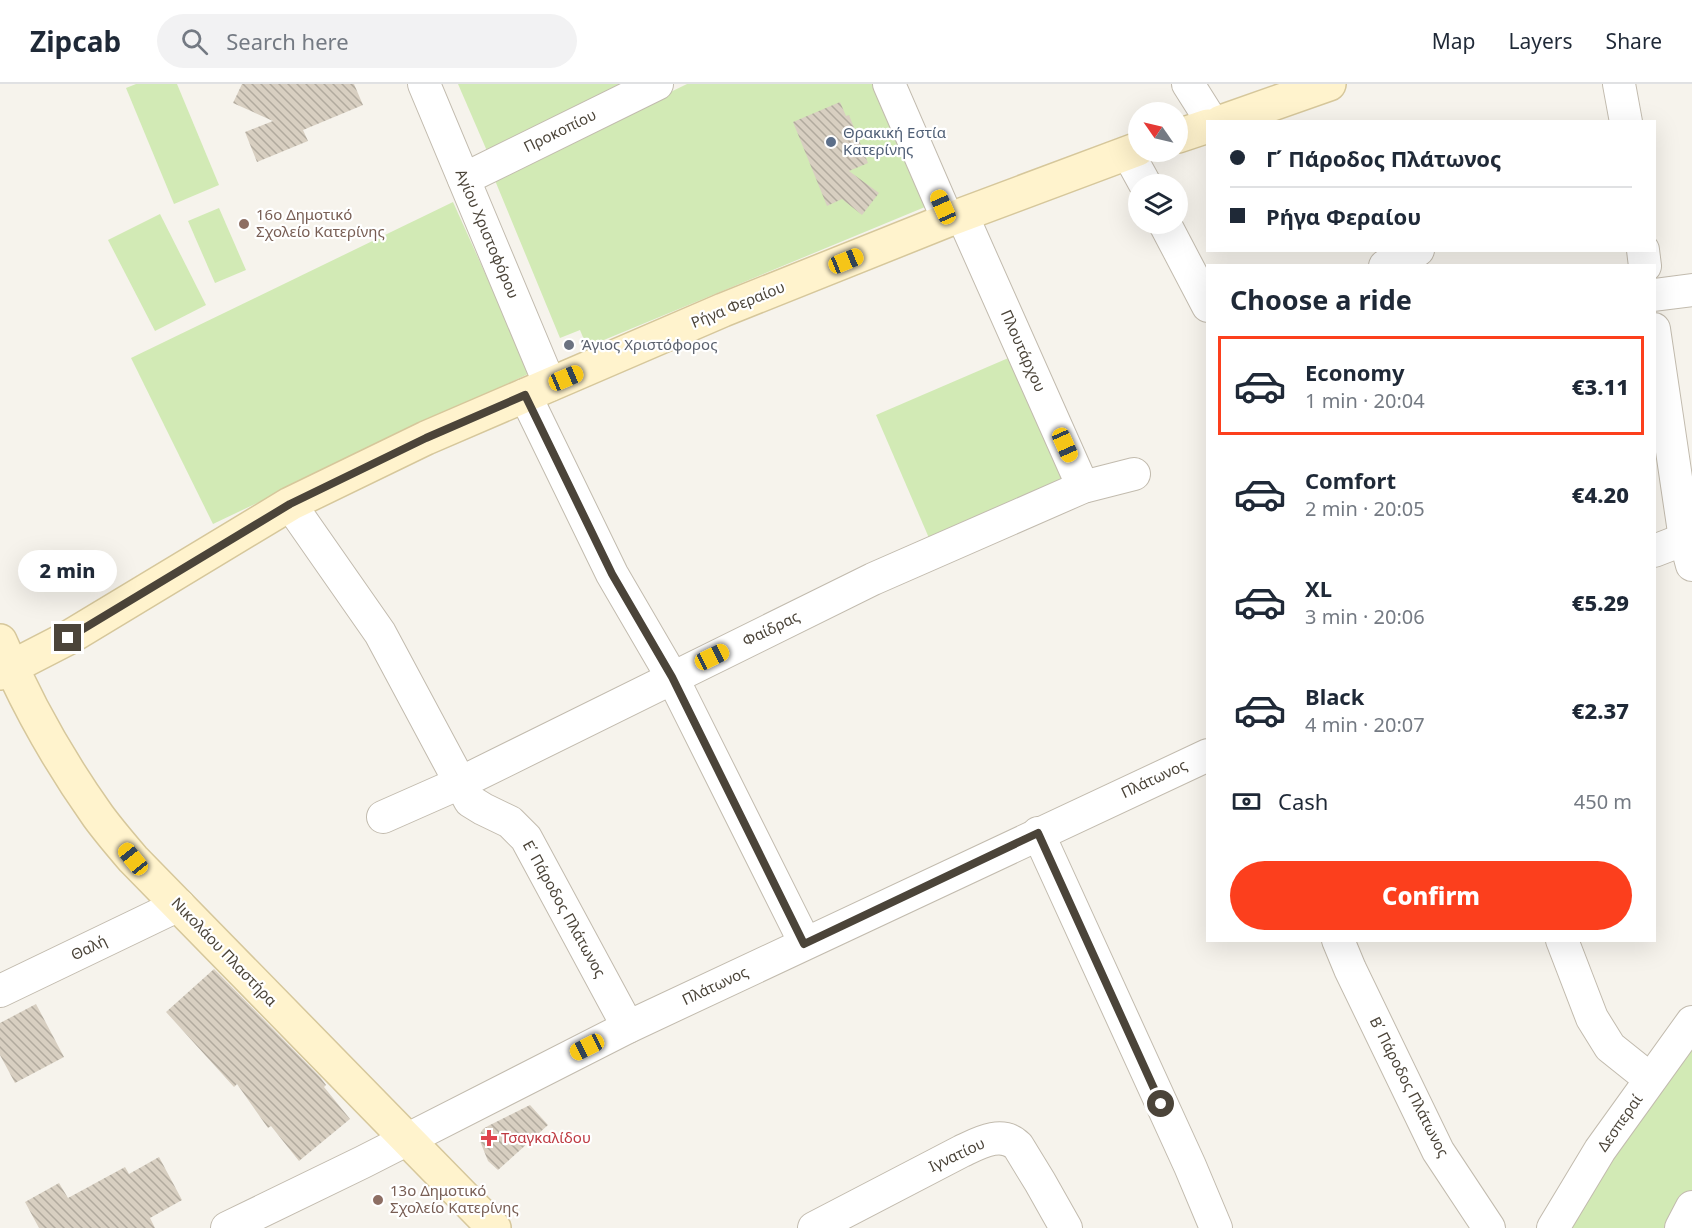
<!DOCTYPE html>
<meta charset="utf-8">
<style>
:root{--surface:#fff;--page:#f2f2f3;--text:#1f2937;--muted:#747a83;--line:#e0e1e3;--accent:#fc3f1d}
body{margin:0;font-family:"Noto Sans",sans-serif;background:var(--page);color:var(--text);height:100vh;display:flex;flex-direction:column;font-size:22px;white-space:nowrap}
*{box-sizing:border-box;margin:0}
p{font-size:20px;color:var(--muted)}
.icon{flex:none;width:33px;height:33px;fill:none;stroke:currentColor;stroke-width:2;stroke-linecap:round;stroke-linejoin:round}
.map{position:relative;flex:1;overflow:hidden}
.details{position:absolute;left:1206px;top:180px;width:450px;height:678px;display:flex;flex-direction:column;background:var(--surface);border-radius:0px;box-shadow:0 6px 24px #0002}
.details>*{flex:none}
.top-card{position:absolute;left:1206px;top:36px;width:450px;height:132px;border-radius:0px;box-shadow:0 6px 24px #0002;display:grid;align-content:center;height:132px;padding:0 24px;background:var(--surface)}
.needle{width:39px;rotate:304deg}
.buttons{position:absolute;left:1128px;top:18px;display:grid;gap:12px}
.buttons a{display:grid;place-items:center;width:60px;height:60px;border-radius:50%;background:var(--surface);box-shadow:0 6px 24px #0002;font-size:30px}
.end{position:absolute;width:27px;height:27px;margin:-14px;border:8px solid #4b4439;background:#fff;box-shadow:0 0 0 3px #fff}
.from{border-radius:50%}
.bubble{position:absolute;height:42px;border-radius:21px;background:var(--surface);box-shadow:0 6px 24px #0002;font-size:20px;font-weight:800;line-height:42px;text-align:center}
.car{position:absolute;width:18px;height:36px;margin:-18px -9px;border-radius:8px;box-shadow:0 0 4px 2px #0007;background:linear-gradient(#f5c518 24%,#345 0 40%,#f5c518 0 76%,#345 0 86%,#f5c518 0)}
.top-card b{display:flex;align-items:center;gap:21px;height:57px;font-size:22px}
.top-card b+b{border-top:2px solid var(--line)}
.top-card i{width:15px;height:15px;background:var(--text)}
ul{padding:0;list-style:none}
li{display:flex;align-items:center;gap:18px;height:99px;margin:0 12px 9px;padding:0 12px;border:3px solid transparent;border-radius:0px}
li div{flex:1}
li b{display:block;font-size:22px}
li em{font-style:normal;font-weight:800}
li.active{border-color:var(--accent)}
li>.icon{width:54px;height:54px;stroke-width:1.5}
h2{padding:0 24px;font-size:27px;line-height:72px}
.pay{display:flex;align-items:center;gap:15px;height:66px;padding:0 24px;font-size:22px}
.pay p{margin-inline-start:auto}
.primary-button{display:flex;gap:12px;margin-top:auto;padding:12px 24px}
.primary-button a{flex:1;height:69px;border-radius:36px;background:var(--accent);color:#fff;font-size:24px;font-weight:800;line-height:69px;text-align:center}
header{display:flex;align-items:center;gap:36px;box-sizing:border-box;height:84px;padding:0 30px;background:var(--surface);border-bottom:2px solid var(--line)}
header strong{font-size:28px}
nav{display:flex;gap:33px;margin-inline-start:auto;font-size:21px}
.search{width:420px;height:54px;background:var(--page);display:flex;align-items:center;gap:15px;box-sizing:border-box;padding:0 21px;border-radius:33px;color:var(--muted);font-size:22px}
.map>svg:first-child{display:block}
</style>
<header>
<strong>Zipcab</strong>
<div class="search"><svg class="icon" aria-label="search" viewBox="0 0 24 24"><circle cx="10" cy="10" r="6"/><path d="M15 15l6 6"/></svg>Search here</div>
<nav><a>Map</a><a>Layers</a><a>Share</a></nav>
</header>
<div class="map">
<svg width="1692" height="1144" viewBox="0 0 1692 1144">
<defs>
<pattern id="building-back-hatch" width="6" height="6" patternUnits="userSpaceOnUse" patternTransform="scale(1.5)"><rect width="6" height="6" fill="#d8cfc1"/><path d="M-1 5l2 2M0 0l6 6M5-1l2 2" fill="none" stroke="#b1aa9e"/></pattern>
</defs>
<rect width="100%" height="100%" fill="#f6f3ec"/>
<g fill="#d2eab5">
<path d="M136,0H177L219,101L174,120L126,4Z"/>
<path d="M458,0H625L487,67Z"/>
<path d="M687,0H874L925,123L587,263L580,246L560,254L494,94Z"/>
<path d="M453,118L530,289L213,440L131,274Z"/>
<path d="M219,124L246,186L215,199L188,137Z"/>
<path d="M160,130L206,221L155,247L108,156Z"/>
<path d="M1013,272L1066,395L929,454L876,331Z"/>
<path d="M1692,958V1144H1571L1608,1079Z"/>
</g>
<g fill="url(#building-back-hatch)">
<path d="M242,0H354L363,21L303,46L308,57L257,78L245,48L273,37L233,19Z"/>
<path d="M840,18L846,32L849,31L868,79L849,87L879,109L862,131L842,115L827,122L793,38Z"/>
<path d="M214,885L320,993L326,1001L324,1003L350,1035L299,1077L271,1042L268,1044L237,1000L234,1003L166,928Z"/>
<path d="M36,920L64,973L15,999L0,971V939Z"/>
<path d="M530,1021L548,1041L498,1086L488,1077L480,1057V1050L483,1045L488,1042Z"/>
<path d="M159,1073L182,1116L150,1134L155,1144H39L25,1118L59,1099L68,1114L125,1083L129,1090Z"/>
</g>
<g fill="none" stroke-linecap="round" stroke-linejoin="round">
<g stroke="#c2bbae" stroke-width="34">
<g id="street">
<path d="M424,0L550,301"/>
<path d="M889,0L948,136"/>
<path d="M1188,0L1212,38"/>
<path d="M1619,0L1626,38"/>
<path d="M1128,69L1145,100"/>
<path d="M464,95L657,0"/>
<path d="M962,131L1083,403"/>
<path d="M1165,140L1208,222"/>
<path d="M1643,166L1645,182"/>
<path d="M1385,182L1418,166"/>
<path d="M1654,211L1692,206"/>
<path d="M1654,245L1685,455L1692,481"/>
<path d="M525,311L612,490L672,593L805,859"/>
<path d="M290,420L380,549L470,717L483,725L510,738L526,754L628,943"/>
<path d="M1654,467L1685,455"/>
<path d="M383,733L460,699L873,495L1083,403L1134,390"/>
<path d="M1038,749L1190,1082L1216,1144"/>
<path d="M1338,856L1350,885L1438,1067L1489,1144"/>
<path d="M1562,856L1592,934L1610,963L1650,995"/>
<path d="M0,907L179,821"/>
<path d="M227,1144L363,1078L628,943L1208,671"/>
<path d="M814,1144L962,1067C979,1059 1002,1046 1018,1062L1040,1098L1066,1144"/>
<path d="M1553,1144L1600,1066L1692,938"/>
<path d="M1681,1144L1692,1123"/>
</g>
</g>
<g stroke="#d6c79b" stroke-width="36">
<g id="secondary">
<path d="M1221,38L1329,0"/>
<path d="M1178,52L1208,42"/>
<path d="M0,557C26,619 59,677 98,732C109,747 121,761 133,775L494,1144"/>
<path d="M0,589L68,554L290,420L426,354L723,226L948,136L1138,65"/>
</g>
</g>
<use href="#street" stroke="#fff" stroke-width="32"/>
<use href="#secondary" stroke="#fff3cd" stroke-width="33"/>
</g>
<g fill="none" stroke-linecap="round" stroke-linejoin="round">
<path stroke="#4b4439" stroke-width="8" d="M68,554L290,420L426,354L525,311L612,490L672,593L804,860L1038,749L1161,1020"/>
</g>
<circle fill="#5c6f8a" stroke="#fff" stroke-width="2" cx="831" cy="58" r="6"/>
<g fill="#8d6e63" stroke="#fff" stroke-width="2">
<circle cx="244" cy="140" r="6"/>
<circle cx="378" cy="1116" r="6"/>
</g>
<circle fill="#6b7280" stroke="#fff" stroke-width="2" cx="569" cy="261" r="6"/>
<path fill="#e0444e" stroke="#fff" stroke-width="2" d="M486 1045h6v6h6v6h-6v6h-6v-6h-6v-6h6z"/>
<g text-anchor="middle" stroke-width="4.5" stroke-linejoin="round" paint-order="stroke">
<g font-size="15" fill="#4b4439" stroke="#fff">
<text transform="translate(560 47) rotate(-26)" y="5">Προκοπίου</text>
<text transform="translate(487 150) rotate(67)" y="5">Αγίου Χριστοφόρου</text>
<text transform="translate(738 221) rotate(-22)" y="5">Ρήγα Φεραίου</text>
<text transform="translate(1023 267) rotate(66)" y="5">Πλουτάρχου</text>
<text transform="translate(771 545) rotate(-26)" y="5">Φαίδρας</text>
<text transform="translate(1154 695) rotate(-25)" y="5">Πλάτωνος</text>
<text transform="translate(564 825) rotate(61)" y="5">Ε΄ Πάροδος Πλάτωνος</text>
<text transform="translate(89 864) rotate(-26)" y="5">Θαλή</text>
<text transform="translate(224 868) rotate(46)" y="5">Νικολάου Πλαστήρα</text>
<text transform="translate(715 902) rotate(-25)" y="5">Πλάτωνος</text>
<text transform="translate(1409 1003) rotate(63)" y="5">Β΄ Πάροδος Πλάτωνος</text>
<text transform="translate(1620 1039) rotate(-55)" y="5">Δεσπεραί</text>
<text transform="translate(957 1071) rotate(-25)" y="5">Ιγνατίου</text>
</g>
<g font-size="15" fill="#4e5e75" stroke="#fff" text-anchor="start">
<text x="843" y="54">Θρακική Εστία<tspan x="843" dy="17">Κατερίνης</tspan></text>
</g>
<g font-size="15" fill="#785e54" stroke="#fff" text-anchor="start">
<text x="256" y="136">16ο Δημοτικό<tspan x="256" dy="17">Σχολείο Κατερίνης</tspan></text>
<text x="390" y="1112">13ο Δημοτικό<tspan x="390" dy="17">Σχολείο Κατερίνης</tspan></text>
</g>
<g font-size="15" fill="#5b616d" stroke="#fff" text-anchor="start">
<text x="581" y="266">Άγιος Χριστόφορος</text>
</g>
<g font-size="15" fill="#be3a42" stroke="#fff" text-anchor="start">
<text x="501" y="1059">Τσαγκαλίδου</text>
</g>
</g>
</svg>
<div class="buttons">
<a><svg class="needle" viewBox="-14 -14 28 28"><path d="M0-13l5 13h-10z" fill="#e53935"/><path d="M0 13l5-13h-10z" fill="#747a83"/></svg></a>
<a><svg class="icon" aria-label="layers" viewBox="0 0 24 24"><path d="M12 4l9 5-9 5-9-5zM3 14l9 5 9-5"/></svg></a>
</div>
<i class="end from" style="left:1161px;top:1020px"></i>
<i class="end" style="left:68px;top:554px"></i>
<div class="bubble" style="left:18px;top:466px;width:99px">2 min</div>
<i class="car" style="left:943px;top:123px;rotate:336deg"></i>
<i class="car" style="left:846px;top:177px;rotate:68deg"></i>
<i class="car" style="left:566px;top:294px;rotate:67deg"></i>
<i class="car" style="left:1065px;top:361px;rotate:156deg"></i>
<i class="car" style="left:712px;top:573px;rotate:64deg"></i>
<i class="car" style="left:133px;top:775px;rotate:321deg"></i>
<i class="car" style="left:587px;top:963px;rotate:243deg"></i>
<div class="top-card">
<b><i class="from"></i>Γ΄ Πάροδος Πλάτωνος</b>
<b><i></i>Ρήγα Φεραίου</b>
</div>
<section class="details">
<h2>Choose a ride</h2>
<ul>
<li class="active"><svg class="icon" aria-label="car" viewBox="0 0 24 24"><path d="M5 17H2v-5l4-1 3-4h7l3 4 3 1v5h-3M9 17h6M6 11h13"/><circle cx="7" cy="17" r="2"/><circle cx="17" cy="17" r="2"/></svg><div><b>Economy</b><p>1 min · 20:04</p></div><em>€3.11</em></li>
<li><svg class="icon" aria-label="car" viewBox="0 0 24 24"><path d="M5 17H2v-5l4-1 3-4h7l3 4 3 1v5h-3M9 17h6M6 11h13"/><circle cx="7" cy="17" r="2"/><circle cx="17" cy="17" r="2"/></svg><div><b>Comfort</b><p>2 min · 20:05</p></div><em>€4.20</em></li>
<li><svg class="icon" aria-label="car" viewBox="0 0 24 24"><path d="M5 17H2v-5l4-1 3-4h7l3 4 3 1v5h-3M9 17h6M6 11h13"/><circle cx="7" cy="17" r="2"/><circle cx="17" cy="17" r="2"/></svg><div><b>XL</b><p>3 min · 20:06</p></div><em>€5.29</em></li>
<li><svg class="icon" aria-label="car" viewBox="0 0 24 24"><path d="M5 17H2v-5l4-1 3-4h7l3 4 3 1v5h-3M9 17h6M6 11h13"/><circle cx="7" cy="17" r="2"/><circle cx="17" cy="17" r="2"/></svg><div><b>Black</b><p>4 min · 20:07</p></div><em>€2.37</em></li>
</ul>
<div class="pay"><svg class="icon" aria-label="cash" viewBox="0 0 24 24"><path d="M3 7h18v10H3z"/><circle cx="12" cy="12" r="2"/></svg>Cash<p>450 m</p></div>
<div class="primary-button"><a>Confirm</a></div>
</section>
</div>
